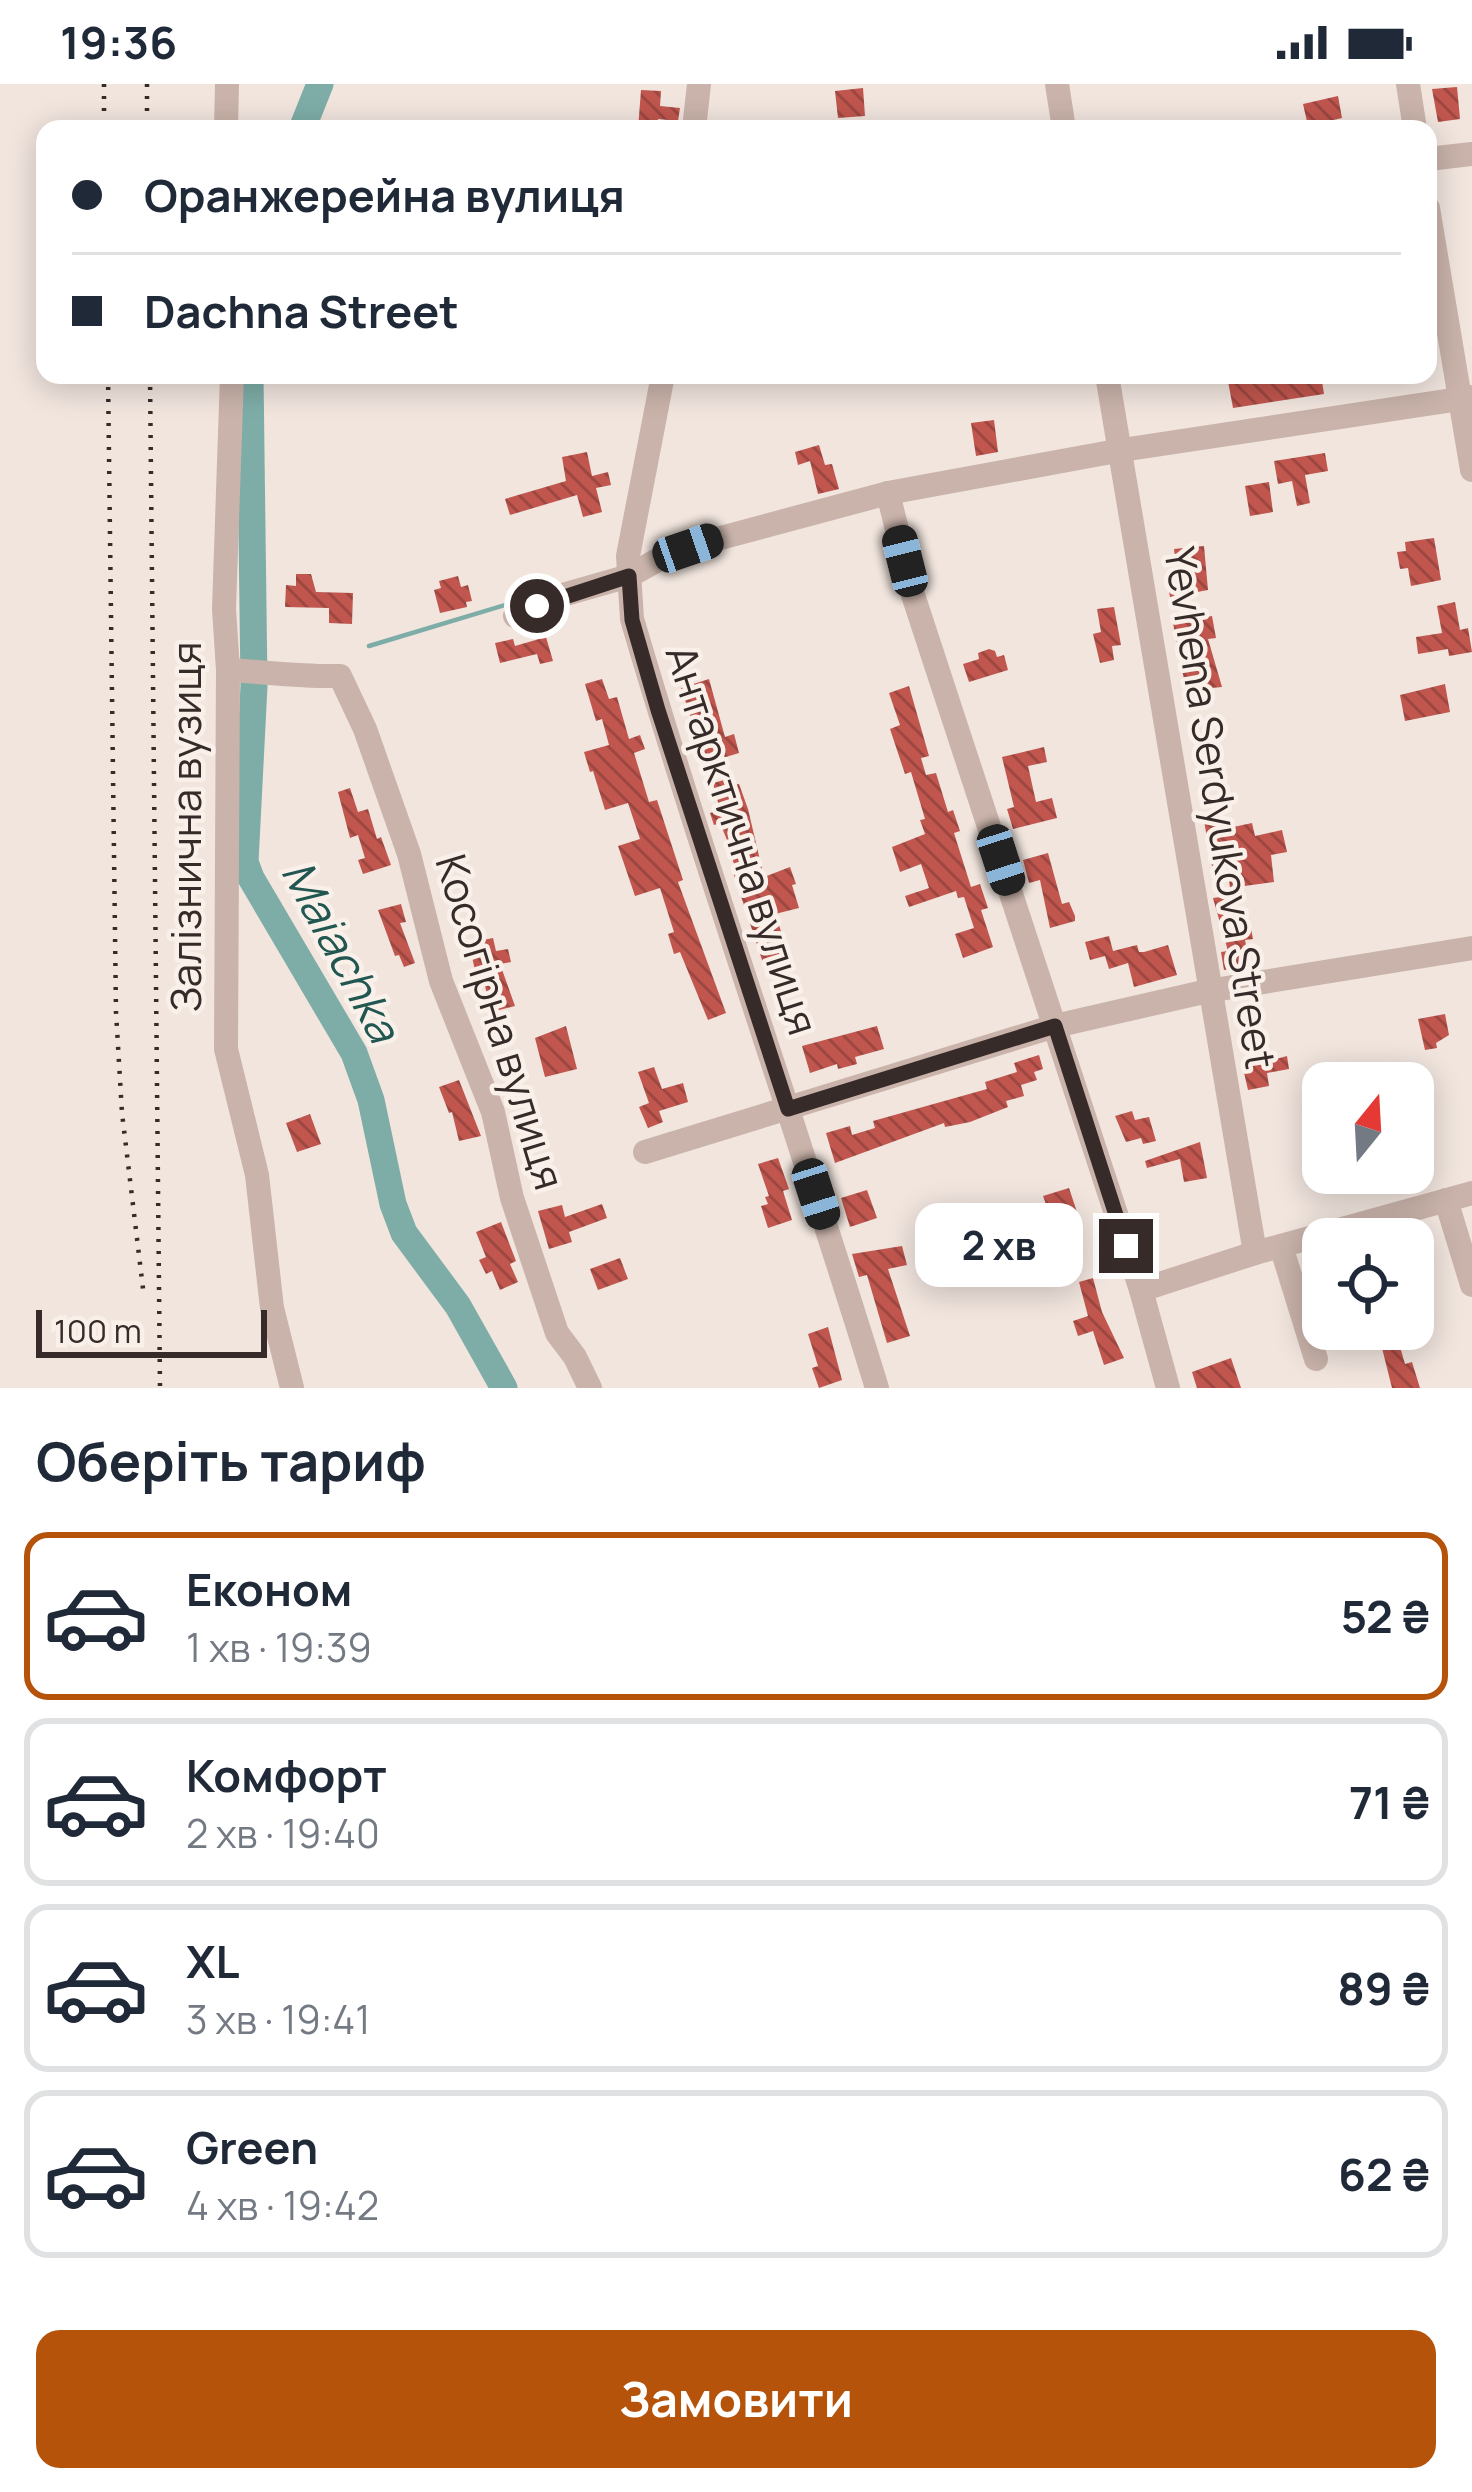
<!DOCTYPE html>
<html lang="uk">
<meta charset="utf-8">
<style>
:root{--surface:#fff;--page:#f6f6f7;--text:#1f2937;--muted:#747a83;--line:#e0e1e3;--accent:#b45309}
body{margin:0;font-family:Manrope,sans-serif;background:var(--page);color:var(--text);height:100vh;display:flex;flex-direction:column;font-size:45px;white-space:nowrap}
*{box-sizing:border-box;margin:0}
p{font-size:39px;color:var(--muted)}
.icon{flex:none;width:66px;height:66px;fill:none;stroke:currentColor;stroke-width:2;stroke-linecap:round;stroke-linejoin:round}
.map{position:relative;height:1304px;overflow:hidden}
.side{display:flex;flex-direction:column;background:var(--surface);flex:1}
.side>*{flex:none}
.guide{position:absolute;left:36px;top:36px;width:1401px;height:264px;border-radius:24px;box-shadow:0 6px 30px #0003;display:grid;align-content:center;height:264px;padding:0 36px;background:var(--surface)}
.needle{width:78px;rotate:18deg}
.buttons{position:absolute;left:1302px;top:978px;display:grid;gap:24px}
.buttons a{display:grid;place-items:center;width:132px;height:132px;border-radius:24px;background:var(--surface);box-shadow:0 6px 30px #0003;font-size:60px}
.scale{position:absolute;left:36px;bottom:30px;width:231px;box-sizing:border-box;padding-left:12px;border:6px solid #372b29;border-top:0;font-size:33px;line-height:42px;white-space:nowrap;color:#372b29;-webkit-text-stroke:9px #f9f0ea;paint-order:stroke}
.end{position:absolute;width:54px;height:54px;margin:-27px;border:15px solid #372b29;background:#fff;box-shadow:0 0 0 6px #fff}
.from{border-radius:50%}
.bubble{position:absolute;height:84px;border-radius:24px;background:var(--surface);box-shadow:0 6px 30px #0003;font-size:39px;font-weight:700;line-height:84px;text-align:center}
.car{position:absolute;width:36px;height:72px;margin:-36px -18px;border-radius:15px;box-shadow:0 0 9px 3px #0007;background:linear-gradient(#222 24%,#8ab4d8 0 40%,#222 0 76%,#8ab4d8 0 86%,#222 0)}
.guide b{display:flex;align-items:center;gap:42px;height:114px;font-size:45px}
.guide b+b{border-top:3px solid var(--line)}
.guide i{width:30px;height:30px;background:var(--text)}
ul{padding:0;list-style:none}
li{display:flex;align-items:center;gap:36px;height:168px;margin:0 24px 18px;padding:0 12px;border:6px solid var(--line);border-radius:24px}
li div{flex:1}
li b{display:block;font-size:45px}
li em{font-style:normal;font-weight:700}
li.current{border-color:var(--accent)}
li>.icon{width:108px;height:108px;stroke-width:1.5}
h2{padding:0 36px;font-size:54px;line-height:144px}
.cta{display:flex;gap:24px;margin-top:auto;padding:24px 36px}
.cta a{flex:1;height:138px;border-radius:24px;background:var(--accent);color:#fff;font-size:48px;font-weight:700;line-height:138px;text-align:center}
.status{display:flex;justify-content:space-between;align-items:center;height:84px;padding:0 60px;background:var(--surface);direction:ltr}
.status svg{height:33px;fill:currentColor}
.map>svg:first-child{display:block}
</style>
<div class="status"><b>19:36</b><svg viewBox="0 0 49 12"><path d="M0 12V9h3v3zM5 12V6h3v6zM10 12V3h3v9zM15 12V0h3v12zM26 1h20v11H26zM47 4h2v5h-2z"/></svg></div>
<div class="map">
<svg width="1472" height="1304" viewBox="0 0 1472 1304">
<defs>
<pattern id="building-back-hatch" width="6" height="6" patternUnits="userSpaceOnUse" patternTransform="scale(3)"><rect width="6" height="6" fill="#c0564e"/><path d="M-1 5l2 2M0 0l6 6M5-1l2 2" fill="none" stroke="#9d4741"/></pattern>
</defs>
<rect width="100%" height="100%" fill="#f1e5de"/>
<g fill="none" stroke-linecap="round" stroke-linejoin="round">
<path stroke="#7eada7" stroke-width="4.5" d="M369,562L525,515"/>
<g stroke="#7eada7" stroke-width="27">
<path d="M302,45L320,0"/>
<path d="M250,291L254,602L245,778L251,794L354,969L371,1016L393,1120L404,1149L458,1222L504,1304"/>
</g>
</g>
<g fill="url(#building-back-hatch)">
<path d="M1457,3L1460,35L1438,38L1432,5Z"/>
<path d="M863,4L865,32L838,34L835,7Z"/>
<path d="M641,6L661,7L660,22L680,24L678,37L658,35V45H638Z"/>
<path d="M1338,12L1342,34L1308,42L1303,20Z"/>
<path d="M1234,291L1243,294L1321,291L1324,310L1233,324L1227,292Z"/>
<path d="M994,336L998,368L976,372L971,339Z"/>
<path d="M819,361L825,381L832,380L839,405L818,410L810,377L798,381L795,368Z"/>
<path d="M587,368L592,392L608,388L611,401L596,404L602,428L583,433L577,411L510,431L505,415L566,397L562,373Z"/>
<path d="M1325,369L1328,387L1305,391L1310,419L1297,422L1292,397L1278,400L1274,377Z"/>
<path d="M1269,398L1273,428L1250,432L1245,402Z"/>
<path d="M1434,454L1441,496L1411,502L1408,484L1400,485L1397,468L1406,467L1405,458Z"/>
<path d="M1204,462L1208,506L1170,513L1167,496L1177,494L1174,465Z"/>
<path d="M296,490H311L316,508L353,509L352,540L329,539V524L285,523L286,501L296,502Z"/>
<path d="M458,492L461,503L468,501L472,517L466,518L467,523L440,529L434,506L441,504L439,497Z"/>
<path d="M1455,518L1460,546L1468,544L1472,568L1449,572L1448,565L1418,570L1416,553L1442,549L1437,522Z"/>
<path d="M1114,523L1121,561L1112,562L1114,576L1100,579L1093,550L1101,548L1097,525Z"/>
<path d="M1212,532L1216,554L1208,555L1222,603L1211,604L1213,612L1188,616L1173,539Z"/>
<path d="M546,553L553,577L540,580L537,570L500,579L495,559L513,555L515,562Z"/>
<path d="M989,565L995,567L997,573L1004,571L1008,586L969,598L963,580L979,575L978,569Z"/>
<path d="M602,595L609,615L617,613L629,655L640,651L645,665L634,669L649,718L657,716L683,796L678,798L726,929L708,936L680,868L674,870L668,850L674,848L660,804L635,812L618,762L640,755L628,719L605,726L593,687L590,688L584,668L609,661L602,635L596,637L585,600Z"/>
<path d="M709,595L725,653L734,650L739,669L706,679L681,604Z"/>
<path d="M1445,600L1450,628L1405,637L1400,611Z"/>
<path d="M909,602L929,672L921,674L926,691L936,689L948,728L953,726L960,747L954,749L971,803L980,800L988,824L981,826L993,863L963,874L955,850L974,844L964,813L958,814L956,807L909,823L905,812L929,804L921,780L900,788L892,763L925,750L920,736L925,735L911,688L905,690L890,645L900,641L889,609Z"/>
<path d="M1044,663L1047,678L1028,682L1036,718L1052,714L1057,734L1013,745L1007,725L1014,723L1002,673Z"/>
<path d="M732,694L734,701L739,700L748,725L764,793L790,783L796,800L792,801L799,824L775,830L789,870L763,879L733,788L736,787L727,756L720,739L714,741L710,729L720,726L713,699Z"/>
<path d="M350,704L358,728L368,725L377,755L381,753L391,781L363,790L358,776L365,774L358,751L350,754L338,708Z"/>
<path d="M1221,728L1224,745L1252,739L1255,752L1282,746L1287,768L1271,771L1274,798L1230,804L1227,780L1212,782L1203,731Z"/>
<path d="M1048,769L1062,820L1069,818L1075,832V837L1050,844L1040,796L1029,799L1023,776Z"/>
<path d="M1236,811L1240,836L1249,834L1253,855L1245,856L1250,882L1224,886L1221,868L1228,867L1213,814Z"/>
<path d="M401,820L406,838L400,839L415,879L404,883L399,871L395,872L378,826Z"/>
<path d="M1109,852L1113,867L1137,861L1139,868H1144L1168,861L1177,891L1134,903L1128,879L1109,885L1105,872L1090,876L1085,858Z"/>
<path d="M493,854L496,867L508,865L511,878L500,880L515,922L491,928L482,889L476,891L469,859Z"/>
<path d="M1445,930L1449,951L1436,959L1437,964L1425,966L1418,935Z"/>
<path d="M566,942L577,985L545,993L535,954Z"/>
<path d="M877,942L884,965L855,973L857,980L838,985L837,980L810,989L802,962Z"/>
<path d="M1039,971L1043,985L1034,988L1037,996L1021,1001L1024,1012L1006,1017L1008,1023L970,1038L945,1043L944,1039L835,1079L826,1049L850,1042L852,1051L875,1044L873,1037L987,1005L985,998L1017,988L1014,979Z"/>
<path d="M1287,972L1289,985L1267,989L1269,1002L1248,1006L1243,984Z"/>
<path d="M654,983L662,1005L683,999L688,1018L659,1027L663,1038L648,1044L639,1023L649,1019L638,988Z"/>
<path d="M459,996L481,1052L459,1057L452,1028L449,1029L439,1003Z"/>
<path d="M1132,1027L1135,1036L1149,1033L1156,1057L1143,1060L1141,1054L1126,1058L1115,1032Z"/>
<path d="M310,1030L321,1060L297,1068L286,1039Z"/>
<path d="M1200,1058L1207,1094L1184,1098L1180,1075L1147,1084L1145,1077Z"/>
<path d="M778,1074L789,1105L783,1107L792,1136L768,1144L761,1122L768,1120L765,1113L769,1112L758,1080Z"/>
<path d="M1069,1104L1077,1128L1058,1134L1064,1165L1043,1169L1036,1126L1047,1123L1043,1112Z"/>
<path d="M867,1106L877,1134L850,1143L841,1114Z"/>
<path d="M602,1120L607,1134L569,1148L572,1158L549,1165L538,1127L562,1121L565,1133Z"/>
<path d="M501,1138L516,1177L510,1180L518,1198L500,1206L492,1187L486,1190L479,1176L486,1173L476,1148Z"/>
<path d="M902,1162L907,1181L888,1185L910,1252L887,1259L867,1191L859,1193L852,1170Z"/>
<path d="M620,1174L628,1195L598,1206L590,1185Z"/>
<path d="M1093,1194L1102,1228L1124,1274L1104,1281L1093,1247L1078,1252L1073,1237L1088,1232L1079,1198Z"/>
<path d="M828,1243L842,1296L819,1304L812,1284L818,1282L808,1250Z"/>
<path d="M1398,1256L1405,1280L1412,1278L1420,1304H1392L1381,1260Z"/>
<path d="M1231,1274L1241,1304H1197L1192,1288Z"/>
</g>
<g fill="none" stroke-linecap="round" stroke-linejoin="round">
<g stroke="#c9b3aa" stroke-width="24">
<path d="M1057,0L1064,45"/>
<path d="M1408,0L1415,45"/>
<path d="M226,45L227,0"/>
<path d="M694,45L699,0"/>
<path d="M1428,75L1472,70"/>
<path d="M1428,124L1472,386"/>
<path d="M232,291L224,525L228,586L226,965L257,1091L272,1224L292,1304"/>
<path d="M663,291L628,472L632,535C708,793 798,1047 877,1304"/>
<path d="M1107,291L1255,1169"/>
<path d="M888,409L913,511L1141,1206L1168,1304"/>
<path d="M515,532L559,512L629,492L663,473L713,456L888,409L1122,366L1472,313"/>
<path d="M228,586C266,588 301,593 340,592L365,645L409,770L441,897L493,1028L512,1114L557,1249L575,1273L590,1304"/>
<path d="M645,1068L1055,942L1208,907L1472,864"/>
<path d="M1446,1116L1472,1201"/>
<path d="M1281,1162L1316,1275"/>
<path d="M1141,1206L1255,1169L1472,1109"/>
</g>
<g stroke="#372b29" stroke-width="4.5" stroke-dasharray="3 9" stroke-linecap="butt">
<path d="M104,0V45"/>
<path d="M147,0V45"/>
<path d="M108,291L116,928L122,1029L144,1213"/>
<path d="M150,291L160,1304"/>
</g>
</g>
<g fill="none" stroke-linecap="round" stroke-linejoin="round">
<path stroke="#372b29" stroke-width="15" d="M537,522L629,492L632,536L658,626L788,1025L1055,942L1126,1162"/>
</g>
<g text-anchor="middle" stroke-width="9" stroke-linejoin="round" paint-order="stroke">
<g font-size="42" fill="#372b29" stroke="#f9f0ea">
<text transform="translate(1220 724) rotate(81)" y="15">Yevhena Serdyukova Street</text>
<text transform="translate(186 743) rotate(-90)" y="15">Залізнична вузиця</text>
<text transform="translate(742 756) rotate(72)" y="15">Антарктична вулиця</text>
<text transform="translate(500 938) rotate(73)" y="15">Косогірна вулиця</text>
</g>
<g font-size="45" font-style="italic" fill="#215651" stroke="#f9f0ea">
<text transform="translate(341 867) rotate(62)" y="16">Maiachka</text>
</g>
</g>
</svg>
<div class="buttons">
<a><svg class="needle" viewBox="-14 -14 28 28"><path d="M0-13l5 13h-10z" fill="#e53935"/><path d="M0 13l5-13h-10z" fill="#747a83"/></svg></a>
<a><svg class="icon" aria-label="locate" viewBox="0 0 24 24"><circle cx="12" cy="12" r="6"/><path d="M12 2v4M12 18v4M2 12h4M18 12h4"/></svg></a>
</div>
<div class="scale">100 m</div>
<i class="end from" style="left:537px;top:522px"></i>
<i class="end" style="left:1126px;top:1162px"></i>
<div class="bubble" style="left:915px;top:1119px;width:168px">2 хв</div>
<i class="car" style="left:688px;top:464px;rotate:71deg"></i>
<i class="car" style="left:905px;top:477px;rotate:346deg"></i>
<i class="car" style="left:1001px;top:776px;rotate:162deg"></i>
<i class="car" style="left:816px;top:1110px;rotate:162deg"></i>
<div class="guide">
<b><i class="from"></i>Оранжерейна вулиця</b>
<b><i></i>Dachna Street</b>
</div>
</div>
<section class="side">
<h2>Оберіть тариф</h2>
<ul>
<li class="current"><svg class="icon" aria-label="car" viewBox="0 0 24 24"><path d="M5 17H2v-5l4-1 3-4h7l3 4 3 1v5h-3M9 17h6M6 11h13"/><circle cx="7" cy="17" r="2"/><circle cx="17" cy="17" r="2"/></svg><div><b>Економ</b><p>1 хв · 19:39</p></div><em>52 ₴</em></li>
<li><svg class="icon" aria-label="car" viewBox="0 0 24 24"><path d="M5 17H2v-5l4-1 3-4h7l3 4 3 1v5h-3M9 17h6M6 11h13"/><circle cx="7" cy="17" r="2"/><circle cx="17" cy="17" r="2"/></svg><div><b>Комфорт</b><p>2 хв · 19:40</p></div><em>71 ₴</em></li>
<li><svg class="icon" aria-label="car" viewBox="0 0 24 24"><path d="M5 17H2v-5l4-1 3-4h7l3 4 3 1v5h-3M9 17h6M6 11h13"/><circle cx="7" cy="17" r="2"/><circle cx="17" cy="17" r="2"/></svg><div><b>XL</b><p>3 хв · 19:41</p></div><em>89 ₴</em></li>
<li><svg class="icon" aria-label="car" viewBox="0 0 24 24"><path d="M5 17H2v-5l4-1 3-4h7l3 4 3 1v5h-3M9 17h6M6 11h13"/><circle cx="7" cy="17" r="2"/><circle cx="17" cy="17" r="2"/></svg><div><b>Green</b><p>4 хв · 19:42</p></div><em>62 ₴</em></li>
</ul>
<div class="cta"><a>Замовити</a></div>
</section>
